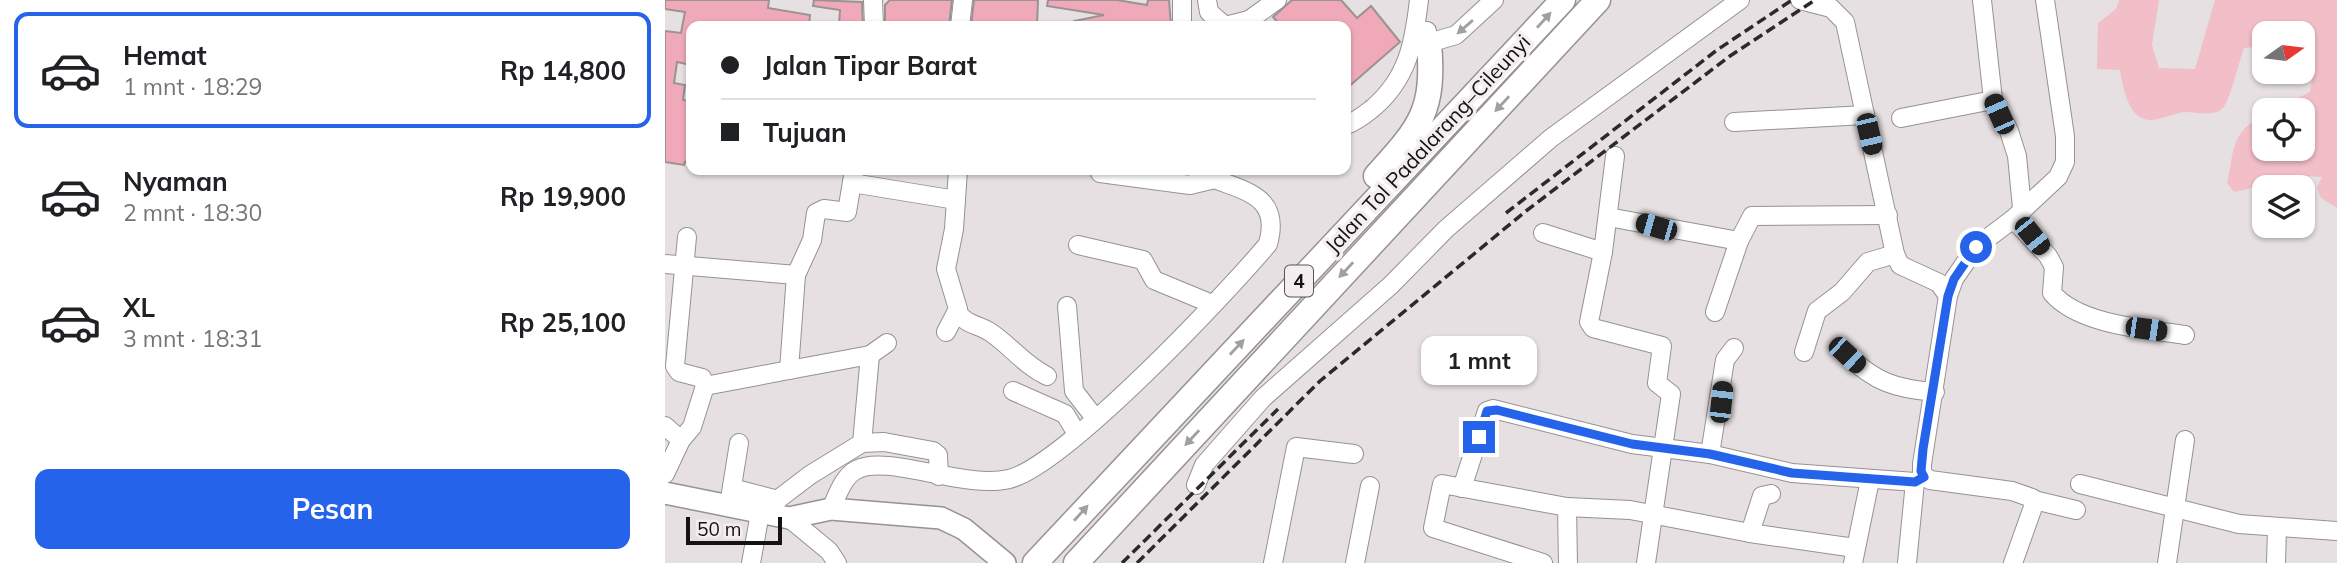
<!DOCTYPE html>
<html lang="id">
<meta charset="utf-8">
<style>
:root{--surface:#fff;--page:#f2f2f2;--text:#202124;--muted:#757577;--line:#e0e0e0;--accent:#2563eb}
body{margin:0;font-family:Mulish,sans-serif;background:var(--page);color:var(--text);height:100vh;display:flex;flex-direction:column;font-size:26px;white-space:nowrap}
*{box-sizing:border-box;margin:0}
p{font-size:23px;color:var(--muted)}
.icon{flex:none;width:38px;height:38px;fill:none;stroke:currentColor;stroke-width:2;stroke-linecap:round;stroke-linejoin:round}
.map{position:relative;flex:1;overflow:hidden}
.sheet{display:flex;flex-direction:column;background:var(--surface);width:665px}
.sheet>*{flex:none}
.banner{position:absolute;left:21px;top:21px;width:665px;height:154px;border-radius:14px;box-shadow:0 2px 5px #0004;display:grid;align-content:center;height:154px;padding:0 35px;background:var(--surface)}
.needle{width:46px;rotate:76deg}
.fabs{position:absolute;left:1587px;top:21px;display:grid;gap:14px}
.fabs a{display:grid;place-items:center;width:63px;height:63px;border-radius:14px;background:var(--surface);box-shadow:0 2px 5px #0004;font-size:35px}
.scale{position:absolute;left:21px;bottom:18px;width:96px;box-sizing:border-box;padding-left:7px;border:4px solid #141213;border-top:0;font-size:19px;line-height:24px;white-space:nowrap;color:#141213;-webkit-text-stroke:5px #f4eeef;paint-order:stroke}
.end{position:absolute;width:32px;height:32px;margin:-16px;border:9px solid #2563eb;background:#fff;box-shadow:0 0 0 4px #fff}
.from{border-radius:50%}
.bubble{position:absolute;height:49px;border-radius:14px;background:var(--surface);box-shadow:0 2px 5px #0004;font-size:23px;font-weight:700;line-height:49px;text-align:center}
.car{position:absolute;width:21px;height:42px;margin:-21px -10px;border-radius:9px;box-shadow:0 0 5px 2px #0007;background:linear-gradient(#222 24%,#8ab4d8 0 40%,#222 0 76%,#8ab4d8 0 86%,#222 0)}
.banner b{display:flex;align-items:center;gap:24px;height:66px;font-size:26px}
.banner b+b{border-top:2px solid var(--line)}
.banner i{width:18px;height:18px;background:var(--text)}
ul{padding:12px 0 0;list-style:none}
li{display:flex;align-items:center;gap:21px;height:116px;margin:0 14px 10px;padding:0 21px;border:4px solid transparent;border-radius:14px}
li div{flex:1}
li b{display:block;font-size:26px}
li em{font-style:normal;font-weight:700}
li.current{border-color:var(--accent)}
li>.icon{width:63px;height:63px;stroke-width:1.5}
.action{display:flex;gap:14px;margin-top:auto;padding:14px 35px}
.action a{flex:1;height:80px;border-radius:14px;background:var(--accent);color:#fff;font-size:28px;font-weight:700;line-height:80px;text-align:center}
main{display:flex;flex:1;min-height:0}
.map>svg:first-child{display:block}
</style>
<main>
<section class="sheet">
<ul>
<li class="current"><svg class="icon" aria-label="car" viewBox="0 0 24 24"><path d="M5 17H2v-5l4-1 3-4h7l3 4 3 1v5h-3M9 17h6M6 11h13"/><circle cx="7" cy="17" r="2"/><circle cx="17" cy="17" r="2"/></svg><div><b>Hemat</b><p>1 mnt · 18:29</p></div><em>Rp 14,800</em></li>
<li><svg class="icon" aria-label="car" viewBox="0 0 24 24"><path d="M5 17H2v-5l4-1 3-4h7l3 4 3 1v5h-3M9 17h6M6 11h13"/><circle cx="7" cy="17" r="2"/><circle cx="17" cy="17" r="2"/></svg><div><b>Nyaman</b><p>2 mnt · 18:30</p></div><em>Rp 19,900</em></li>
<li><svg class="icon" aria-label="car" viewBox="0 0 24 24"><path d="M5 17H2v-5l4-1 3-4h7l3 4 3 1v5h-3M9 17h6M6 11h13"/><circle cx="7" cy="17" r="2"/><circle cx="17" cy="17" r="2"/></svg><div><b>XL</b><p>3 mnt · 18:31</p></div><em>Rp 25,100</em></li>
</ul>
<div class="action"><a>Pesan</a></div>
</section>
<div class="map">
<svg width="1672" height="563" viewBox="0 0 1672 563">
<rect width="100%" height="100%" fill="#e7e0e2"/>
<path fill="#f2bec8" d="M1454,0H1494L1487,45L1494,68L1530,69L1550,0H1672V208L1656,198L1652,187L1657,177L1640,176L1569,192L1562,183C1570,148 1565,133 1599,115L1600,149H1638V110H1610L1645,92L1650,59L1638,52V33H1600L1599,46L1579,48C1574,61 1565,102 1557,109C1547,117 1532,112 1520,112C1508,113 1494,121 1483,120C1462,117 1458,86 1455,70L1432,69L1433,23L1451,9Z"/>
<g fill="#f0a9b8" stroke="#999394" stroke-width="2">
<path d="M0,0H104L103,8L145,15L144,26H26V65L12,62L9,83L20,85L18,100L26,101V163L20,162L19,165L0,162V31L16,33L20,12L0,9Z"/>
<path d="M149,0L197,2L198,26H174L175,10L148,6Z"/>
<path d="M225,0H287L284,26H220V5Z"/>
<path d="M309,0H373L372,26H306Z"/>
<path d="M383,0H452L482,5L483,0H504L506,26H409V21L439,15L382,6Z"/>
<path d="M627,0H676L692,18L706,6L735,42L681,89V26H616L608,17Z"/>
</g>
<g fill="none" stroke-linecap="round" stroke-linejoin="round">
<g stroke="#979192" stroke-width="20">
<g id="minor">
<path d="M208,0L209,26"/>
<path d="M517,0V26"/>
<path d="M542,0L544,12L560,26L584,20"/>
<path d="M1135,0L1166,8L1180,22L1230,254L1235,265L1274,283L1283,296"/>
<path d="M1317,0L1328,100L1344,131L1352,156L1357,208"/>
<path d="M295,26L298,0"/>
<path d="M589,26L584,20L612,0"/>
<path d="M762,31L764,43L791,35L829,0"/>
<path d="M1236,118L1328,100"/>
<path d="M1069,122L1200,115"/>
<path d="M681,125C692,121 699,115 708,108C743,78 749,43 754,0"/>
<path d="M950,156L938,252L924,322L928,328L997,346L992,383L1006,394L981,563"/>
<path d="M435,173L525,185L550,179"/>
<path d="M187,183L291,200"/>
<path d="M943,217L1074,241L1050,312"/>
<path d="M1348,219L1383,256L1389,267L1387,293C1414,325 1481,329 1520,335"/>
<path d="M878,233L938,252"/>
<path d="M22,237L10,366L14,372L37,378L40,386"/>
<path d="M1074,241L1087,216L1223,215"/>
<path d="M413,245L478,260L489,280L547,304"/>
<path d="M0,264L131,275"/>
<path d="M402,306L409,391L430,418"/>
<path d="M293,313C303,326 313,324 325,332C346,346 359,365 382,376"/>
<path d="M281,332L293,309L281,269L289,229L293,170"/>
<path d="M1139,352L1152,311L1177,292L1203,262L1230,254"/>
<path d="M1182,355C1210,382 1231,389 1270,392"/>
<path d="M124,370L205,355L222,343"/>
<path d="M348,391L400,414L412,434"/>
<path d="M0,426L16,440"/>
<path d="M197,443L219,442L268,451L273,455L274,476"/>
<path d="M1045,454L1060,360L1069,348"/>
<path d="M0,474L16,440L27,427L40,386L124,370L131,275L147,240L151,213L159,209L182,212L189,170"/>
<path d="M1415,484L1574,524L1672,531"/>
<path d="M531,485L539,465L598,398L726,285L781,229L886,138L1075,0"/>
<path d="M67,488L113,500"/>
<path d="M797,488L822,411L828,409L967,444L1045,454L1127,473L1250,482"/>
<path d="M1369,500L1411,510"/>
<path d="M64,505L74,443"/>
<path d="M902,507L965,510L1085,533L1190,548"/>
<path d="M166,509C172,496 178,477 191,470C221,453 300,490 344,479C399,466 562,293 603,244C619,187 564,191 531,170"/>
<path d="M124,518L164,551L172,563"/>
<path d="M1085,533L1097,496L1106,494"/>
<path d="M86,563L95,513L145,475L197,443L205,355"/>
<path d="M608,563L631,447L689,454"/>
<path d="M690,563L705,486"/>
<path d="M878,563L768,528L777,484L902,507L903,563"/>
<path d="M1188,563L1205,480"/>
<path d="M1242,563L1250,482L1259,477"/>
<path d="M1348,563L1368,507L1367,498L1347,491L1265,480L1257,474V464L1283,296L1289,279L1311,247L1348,219L1393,177L1400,162V136L1380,0"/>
<path d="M1502,563L1520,440"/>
<path d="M1611,563L1612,527"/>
</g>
</g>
<g stroke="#979192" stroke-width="24">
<path id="major" d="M0,493L124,518L166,509L276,518L299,529L340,563"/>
</g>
<g stroke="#979192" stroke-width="27">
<g id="highway">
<path d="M711,176C755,127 770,112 764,43"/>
<path d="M370,563L898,0"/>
<path d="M411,563L933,0"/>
</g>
</g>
<use href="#minor" stroke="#fff" stroke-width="18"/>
<use href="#major" stroke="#fff" stroke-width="21"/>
<use href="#highway" stroke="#fff" stroke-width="24"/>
<g stroke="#2c292a" stroke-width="3.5" stroke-dasharray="10 5" stroke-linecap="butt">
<path d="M841,213L1052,50L1127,0"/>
<path d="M457,563L613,409"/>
<path d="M472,563L655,381L861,211L1065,56L1150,0"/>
</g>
</g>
<defs><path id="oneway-solid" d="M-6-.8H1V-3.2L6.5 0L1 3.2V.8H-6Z" transform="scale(1.75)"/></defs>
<g fill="#a1a0a1">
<use href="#oneway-solid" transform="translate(879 20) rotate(-48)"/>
<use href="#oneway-solid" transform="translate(800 27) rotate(139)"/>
<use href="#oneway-solid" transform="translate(837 104) rotate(133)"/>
<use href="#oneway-solid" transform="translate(681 270) rotate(133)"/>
<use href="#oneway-solid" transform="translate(572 347) rotate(-47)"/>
<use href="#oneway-solid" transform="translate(527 438) rotate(133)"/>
<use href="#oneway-solid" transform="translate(416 513) rotate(-48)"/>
</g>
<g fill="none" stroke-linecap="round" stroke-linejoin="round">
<path stroke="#2563eb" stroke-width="9" d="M814,437L822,411L832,410L967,444L1045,454L1127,473L1250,482L1259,477L1256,471L1258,449L1283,296L1289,279L1311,247"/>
</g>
<g text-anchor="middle" stroke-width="7" stroke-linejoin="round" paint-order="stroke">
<rect fill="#f4eeef" stroke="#575455" stroke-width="2" x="620" y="265.5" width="28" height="31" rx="5"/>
<g font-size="19" font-weight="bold" fill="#141213">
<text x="634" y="288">4</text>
</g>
<g font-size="21" fill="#141213" stroke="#f4eeef">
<text transform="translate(763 144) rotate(-47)" y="7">Jalan Tol Padalarang–Cileunyi</text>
</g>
</g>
</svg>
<div class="fabs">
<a><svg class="needle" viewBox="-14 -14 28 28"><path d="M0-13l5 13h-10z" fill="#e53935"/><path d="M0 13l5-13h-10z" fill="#757577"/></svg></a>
<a><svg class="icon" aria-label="locate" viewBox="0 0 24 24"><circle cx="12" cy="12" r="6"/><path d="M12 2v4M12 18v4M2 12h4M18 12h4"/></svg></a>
<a><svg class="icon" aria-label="layers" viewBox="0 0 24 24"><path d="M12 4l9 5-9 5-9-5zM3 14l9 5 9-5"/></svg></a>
</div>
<div class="scale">50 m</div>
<i class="end from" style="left:1311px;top:247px"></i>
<i class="end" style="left:814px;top:437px"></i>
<div class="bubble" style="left:756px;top:336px;width:116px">1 mnt</div>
<i class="car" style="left:1334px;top:114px;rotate:336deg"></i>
<i class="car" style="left:1204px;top:134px;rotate:167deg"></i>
<i class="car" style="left:991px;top:227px;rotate:286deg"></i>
<i class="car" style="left:1367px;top:236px;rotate:141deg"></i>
<i class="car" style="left:1481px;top:329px;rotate:98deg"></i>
<i class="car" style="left:1182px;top:355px;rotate:133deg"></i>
<i class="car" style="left:1056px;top:402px;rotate:6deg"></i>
<div class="banner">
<b><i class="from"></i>Jalan Tipar Barat</b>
<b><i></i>Tujuan</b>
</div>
</div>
</main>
